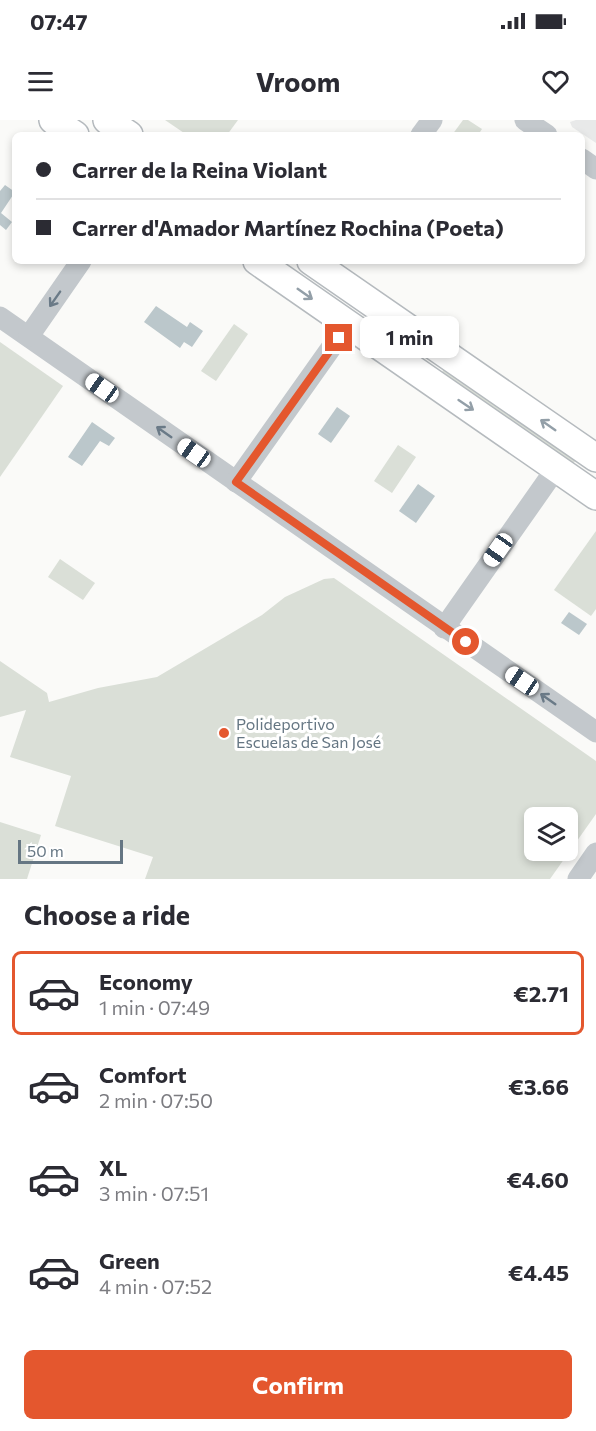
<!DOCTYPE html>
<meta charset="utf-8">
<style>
:root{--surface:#fff;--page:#f7f7f7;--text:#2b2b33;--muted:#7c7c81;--line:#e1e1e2;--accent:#e4572e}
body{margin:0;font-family:Commissioner,sans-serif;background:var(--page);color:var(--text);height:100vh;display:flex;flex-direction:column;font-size:22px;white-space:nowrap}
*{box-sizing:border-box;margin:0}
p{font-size:20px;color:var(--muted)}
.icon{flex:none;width:33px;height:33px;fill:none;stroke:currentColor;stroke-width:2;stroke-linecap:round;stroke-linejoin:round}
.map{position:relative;height:759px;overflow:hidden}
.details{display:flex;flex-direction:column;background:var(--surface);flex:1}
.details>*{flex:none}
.banner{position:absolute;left:12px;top:12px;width:573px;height:132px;border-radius:9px;box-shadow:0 3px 9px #0003;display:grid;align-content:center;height:132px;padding:0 24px;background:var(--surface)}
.buttons{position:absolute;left:524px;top:687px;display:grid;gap:12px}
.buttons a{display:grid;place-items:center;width:54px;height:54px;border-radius:9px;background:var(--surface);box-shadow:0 3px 9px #0003;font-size:30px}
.scale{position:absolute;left:18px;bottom:15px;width:105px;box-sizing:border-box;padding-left:6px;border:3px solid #657683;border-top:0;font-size:16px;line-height:21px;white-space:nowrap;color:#657683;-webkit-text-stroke:4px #fff;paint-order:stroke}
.end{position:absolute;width:27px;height:27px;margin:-14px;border:8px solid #e4572e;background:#fff;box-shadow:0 0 0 3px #fff}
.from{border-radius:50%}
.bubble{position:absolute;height:42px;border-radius:9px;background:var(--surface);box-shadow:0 3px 9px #0003;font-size:20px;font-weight:700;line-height:42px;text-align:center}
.car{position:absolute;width:18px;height:36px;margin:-18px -9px;border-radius:8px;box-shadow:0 0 4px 2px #0007;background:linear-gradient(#fff 24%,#345 0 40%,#fff 0 76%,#345 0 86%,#fff 0)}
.banner b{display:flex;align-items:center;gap:21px;height:57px;font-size:22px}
.banner b+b{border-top:2px solid var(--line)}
.banner i{width:15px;height:15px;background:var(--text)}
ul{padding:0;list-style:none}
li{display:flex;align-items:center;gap:18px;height:84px;margin:0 12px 9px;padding:0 12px;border:3px solid transparent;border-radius:9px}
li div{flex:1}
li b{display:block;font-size:22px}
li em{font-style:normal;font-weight:700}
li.current{border-color:var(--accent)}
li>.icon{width:54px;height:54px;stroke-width:1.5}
h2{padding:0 24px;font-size:27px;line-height:72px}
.action{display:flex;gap:12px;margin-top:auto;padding:12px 24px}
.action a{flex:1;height:69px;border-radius:9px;background:var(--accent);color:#fff;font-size:24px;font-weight:700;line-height:69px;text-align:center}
.status{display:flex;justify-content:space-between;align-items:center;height:42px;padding:0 30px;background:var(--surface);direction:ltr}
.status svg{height:16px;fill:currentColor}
header{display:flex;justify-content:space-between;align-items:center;height:78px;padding:0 24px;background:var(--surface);font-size:27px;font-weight:700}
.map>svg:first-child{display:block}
</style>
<div class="status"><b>07:47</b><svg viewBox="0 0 49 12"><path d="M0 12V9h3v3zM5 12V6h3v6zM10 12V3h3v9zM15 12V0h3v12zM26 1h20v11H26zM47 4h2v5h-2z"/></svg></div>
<header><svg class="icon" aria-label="menu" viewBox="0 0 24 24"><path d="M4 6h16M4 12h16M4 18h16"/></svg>Vroom<svg class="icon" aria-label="heart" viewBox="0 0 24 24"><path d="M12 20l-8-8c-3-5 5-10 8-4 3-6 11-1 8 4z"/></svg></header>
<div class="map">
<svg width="596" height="759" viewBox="0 0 596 759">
<rect width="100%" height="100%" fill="#fafaf8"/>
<path fill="#e8e9e9" d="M576,0H596V23L572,7L570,2Z"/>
<g fill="#dadfd7" fill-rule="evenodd">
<path d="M165,0H238L227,15H187Z"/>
<path d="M463,0H468L482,9L478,15H452Z"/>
<path d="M234,204L248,214L216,261L201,251Z"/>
<path d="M0,222L63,266L0,357Z"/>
<path d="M444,247L578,337L573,344L442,253Z"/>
<path d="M398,325L416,337L392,373L374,361Z"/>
<path d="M596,411V489L591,496L554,470Z"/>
<path d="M60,439L95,463L83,480L48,457Z"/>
<path d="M334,458L596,641V694L550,759H145L153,737L55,706L71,656L10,637L26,590L0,597V541L47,573L49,582L98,568L157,557L262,495L285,477L324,459ZM534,698H567V730H534Z"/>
<path d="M0,702L41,715L27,759H0Z"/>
</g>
<g fill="#bbc7cb">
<path d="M5,65L15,72L1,93L12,102L6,110L0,105V71Z"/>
<path d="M156,186L187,207L190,202L203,211L192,227L184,222L180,228L144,202Z"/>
<path d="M337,287L350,296L331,323L318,314Z"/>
<path d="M92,302L115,318L109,326L100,321L82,346L68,337Z"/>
<path d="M418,364L435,376L416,403L399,391Z"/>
<path d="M569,492L587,504L579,515L561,503Z"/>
</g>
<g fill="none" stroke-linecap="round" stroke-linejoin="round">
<g stroke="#b5babe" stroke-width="30">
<g id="major">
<path d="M53,0L75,15"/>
<path d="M107,0L129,15"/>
<path d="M257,141L596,376"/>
<path d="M311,141L596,338"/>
</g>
</g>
<g stroke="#c3c8cc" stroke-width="21">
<path d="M525,0L547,15"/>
<path d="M421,15L432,0"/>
<path d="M582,39L596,49"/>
<path d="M0,197L596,612"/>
<path d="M29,216L81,141"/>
<path d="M236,362L348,204"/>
<path d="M444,508L557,347"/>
<path d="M578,759L596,733"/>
</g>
<use href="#major" stroke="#fff" stroke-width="27"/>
</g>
<defs><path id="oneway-shaft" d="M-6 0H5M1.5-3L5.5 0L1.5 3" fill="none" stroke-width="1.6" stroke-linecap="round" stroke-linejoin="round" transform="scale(1.5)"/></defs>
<g stroke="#939fa8">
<use href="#oneway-shaft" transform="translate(305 174) rotate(35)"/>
<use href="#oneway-shaft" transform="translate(466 285) rotate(34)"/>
<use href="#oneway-shaft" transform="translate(548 305) rotate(-145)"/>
</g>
<g stroke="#6a7a87">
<use href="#oneway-shaft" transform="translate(55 179) rotate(125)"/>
<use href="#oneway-shaft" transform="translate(164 312) rotate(-145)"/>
<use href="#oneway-shaft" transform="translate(548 579) rotate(-145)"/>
</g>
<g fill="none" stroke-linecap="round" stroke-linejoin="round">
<path stroke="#e4572e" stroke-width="8" d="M339,218L236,362L466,522"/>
</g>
<circle fill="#e4572e" stroke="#fff" stroke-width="2" cx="224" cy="613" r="6"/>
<g text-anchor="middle" stroke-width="6" stroke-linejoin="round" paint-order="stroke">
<g font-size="16" fill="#657683" stroke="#fff" text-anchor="start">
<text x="236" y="610">Polideportivo<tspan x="236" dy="18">Escuelas de San José</tspan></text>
</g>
</g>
</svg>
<div class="buttons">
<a><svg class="icon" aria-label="layers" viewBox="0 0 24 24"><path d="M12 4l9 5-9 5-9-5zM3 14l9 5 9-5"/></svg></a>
</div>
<div class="scale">50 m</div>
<i class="end from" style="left:466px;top:522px"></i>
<i class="end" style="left:339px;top:218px"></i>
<div class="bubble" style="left:360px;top:196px;width:99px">1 min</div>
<i class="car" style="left:102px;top:268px;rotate:305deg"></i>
<i class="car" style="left:194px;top:333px;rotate:305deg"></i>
<i class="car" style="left:498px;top:430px;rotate:215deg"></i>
<i class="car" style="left:522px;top:561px;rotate:304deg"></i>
<div class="banner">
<b><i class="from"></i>Carrer de la Reina Violant</b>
<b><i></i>Carrer d'Amador Martínez Rochina (Poeta)</b>
</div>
</div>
<section class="details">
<h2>Choose a ride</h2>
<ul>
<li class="current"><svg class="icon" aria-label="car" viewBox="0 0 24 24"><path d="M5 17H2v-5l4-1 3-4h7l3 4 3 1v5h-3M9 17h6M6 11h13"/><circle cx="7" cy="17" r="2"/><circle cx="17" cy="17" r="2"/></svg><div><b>Economy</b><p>1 min · 07:49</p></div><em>€2.71</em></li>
<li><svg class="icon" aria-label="car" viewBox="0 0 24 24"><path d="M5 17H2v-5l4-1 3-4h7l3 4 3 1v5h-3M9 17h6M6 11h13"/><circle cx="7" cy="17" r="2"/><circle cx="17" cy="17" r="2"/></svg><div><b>Comfort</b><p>2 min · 07:50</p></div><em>€3.66</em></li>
<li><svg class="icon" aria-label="car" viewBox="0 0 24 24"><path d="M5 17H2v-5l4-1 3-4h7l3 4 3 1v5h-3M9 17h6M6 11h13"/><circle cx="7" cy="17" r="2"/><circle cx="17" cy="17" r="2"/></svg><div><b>XL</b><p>3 min · 07:51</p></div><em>€4.60</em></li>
<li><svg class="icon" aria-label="car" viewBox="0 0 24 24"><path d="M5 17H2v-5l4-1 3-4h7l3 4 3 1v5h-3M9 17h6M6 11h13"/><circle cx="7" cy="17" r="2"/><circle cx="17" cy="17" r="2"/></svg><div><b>Green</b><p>4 min · 07:52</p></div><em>€4.45</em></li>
</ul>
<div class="action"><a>Confirm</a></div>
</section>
